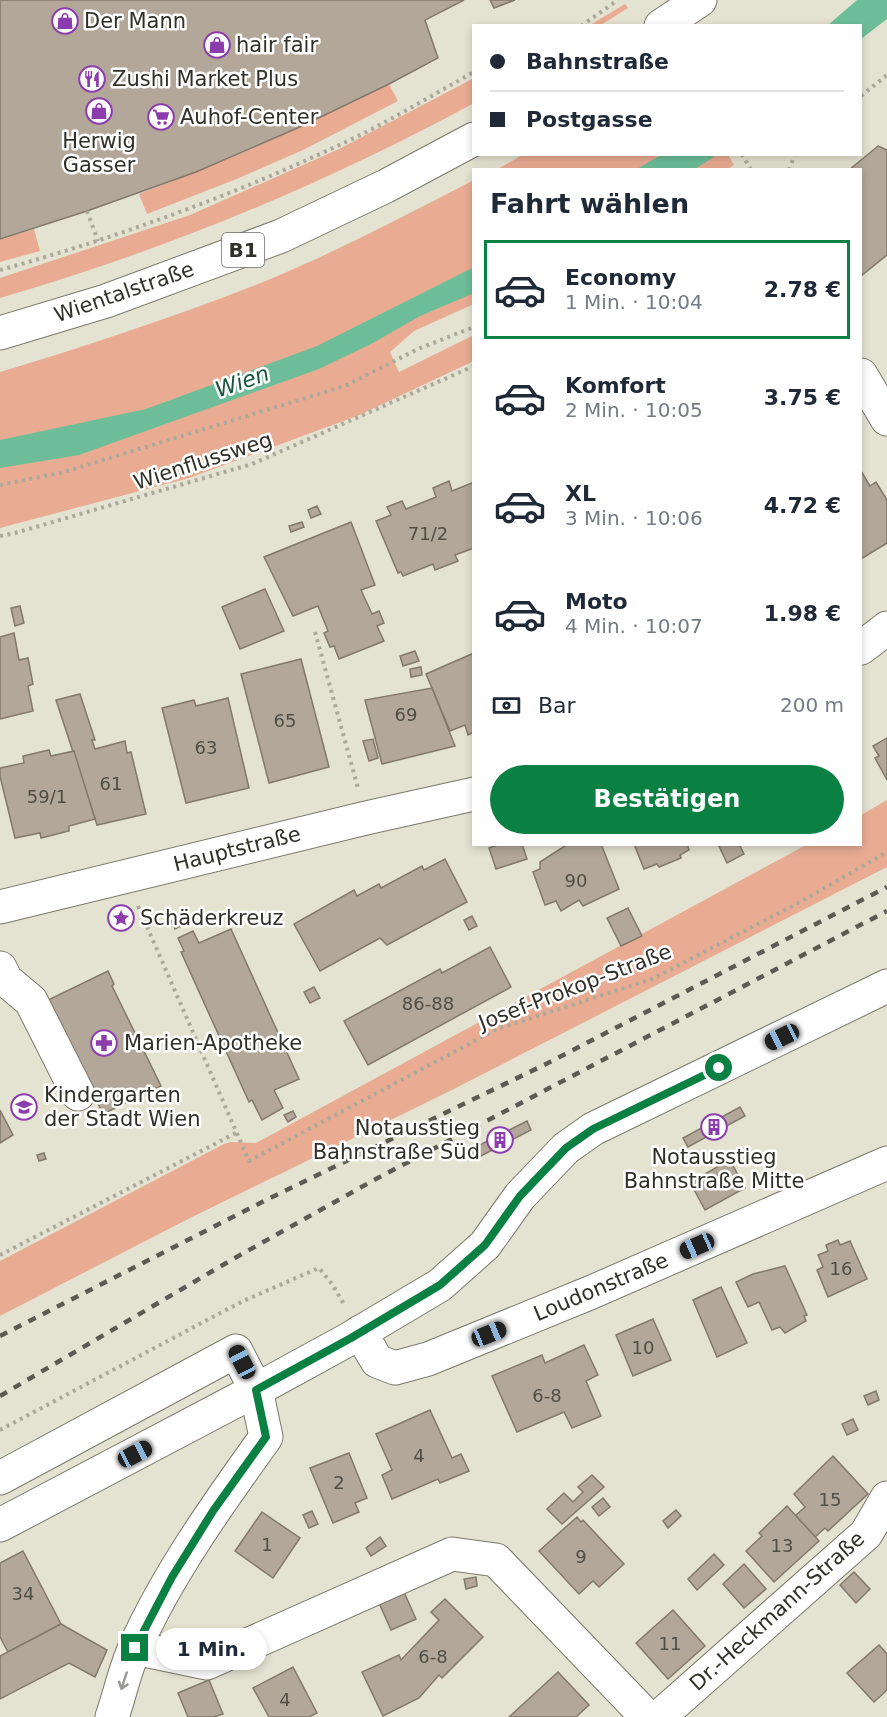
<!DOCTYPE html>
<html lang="de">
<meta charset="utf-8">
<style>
:root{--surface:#fff;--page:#f2f2f3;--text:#1f2937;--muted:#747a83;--line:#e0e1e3;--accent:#0b8043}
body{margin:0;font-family:"DejaVu Sans",sans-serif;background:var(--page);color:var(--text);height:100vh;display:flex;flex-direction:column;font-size:22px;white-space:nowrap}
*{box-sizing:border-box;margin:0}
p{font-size:20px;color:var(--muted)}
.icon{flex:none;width:33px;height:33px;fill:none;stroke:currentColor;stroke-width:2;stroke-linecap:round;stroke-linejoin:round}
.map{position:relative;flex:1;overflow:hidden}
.panel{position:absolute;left:472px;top:168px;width:390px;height:678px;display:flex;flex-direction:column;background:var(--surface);border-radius:0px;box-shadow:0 3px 9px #0003}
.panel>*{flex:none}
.top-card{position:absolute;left:472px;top:24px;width:390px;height:132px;border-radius:0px;box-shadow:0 3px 9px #0003;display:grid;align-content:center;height:132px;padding:0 18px;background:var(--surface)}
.end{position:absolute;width:27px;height:27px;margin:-14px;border:8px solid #0b8043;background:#fff;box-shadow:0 0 0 3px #fff}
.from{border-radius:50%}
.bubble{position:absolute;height:42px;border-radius:21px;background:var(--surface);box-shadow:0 3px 9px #0003;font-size:20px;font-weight:700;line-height:42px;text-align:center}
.car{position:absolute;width:18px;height:36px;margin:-18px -9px;border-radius:8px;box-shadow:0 0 4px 2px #0007;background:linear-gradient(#222 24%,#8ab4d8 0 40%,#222 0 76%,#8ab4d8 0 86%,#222 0)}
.top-card b{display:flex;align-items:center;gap:21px;height:57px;font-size:22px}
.top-card b+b{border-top:2px solid var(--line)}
.top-card i{width:15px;height:15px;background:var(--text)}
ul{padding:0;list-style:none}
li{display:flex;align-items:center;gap:18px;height:99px;margin:0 12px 9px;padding:0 6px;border:3px solid transparent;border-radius:0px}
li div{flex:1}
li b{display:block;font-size:22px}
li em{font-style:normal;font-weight:700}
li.selected{border-color:var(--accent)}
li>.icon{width:54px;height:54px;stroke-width:1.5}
h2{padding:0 18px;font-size:27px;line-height:72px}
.pay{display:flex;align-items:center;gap:15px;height:66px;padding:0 18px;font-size:22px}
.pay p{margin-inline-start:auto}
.cta{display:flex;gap:12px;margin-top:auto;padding:12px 18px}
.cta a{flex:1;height:69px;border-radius:36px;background:var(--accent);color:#fff;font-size:24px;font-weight:700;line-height:69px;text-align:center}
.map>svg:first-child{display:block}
</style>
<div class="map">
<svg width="887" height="1717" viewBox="0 0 887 1717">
<rect width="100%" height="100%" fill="#e4e3d2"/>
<g fill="#e9ac93">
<path d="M625,4L628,8L601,25H590Z"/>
<path d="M474,78V103C323,185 165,250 0,298V278L190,215L339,149Z"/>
<path d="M389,84L398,101L303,150L239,178L147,214L139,194C224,162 308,125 389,84Z"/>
<path d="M524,154L728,155L734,165L727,170H496Z"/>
<path d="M474,180V304L414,331L390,352L399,372L474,335V361L357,416L189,478L0,528V372C90,345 180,315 268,280C338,251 406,215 474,180Z"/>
<path d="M34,229L40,251L0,262V239Z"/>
<path d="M887,800V867L452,1090L190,1218L0,1316V1261L224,1144L231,1142L256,1143L806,845L861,844V815Z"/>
</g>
<g fill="#6dbe98">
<path d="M857,0H887V19L861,39V26L828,25Z"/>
<path d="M661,155V154L717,155L695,169H637Z"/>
<path d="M474,267V293L420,316L373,343L319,369L79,455L0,468V440L146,409L317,346Z"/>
</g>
<g fill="#b2a799" stroke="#82786b" stroke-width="1.5">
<path d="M0,0H464L425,20L438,58L389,84L302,126L196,172L87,211L0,239Z"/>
<path d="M490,0H515L494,8Z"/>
<path d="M878,146L887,150V255L861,276V170H849Z"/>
<path d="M861,471L870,486L876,482L887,500V543L861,559Z"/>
<path d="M449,481L452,491L474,482V548L455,555L458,561L435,570L433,564L403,576L401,572L398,573L376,521L391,515L387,507L402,501L406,509L436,497L433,488Z"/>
<path d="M317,506L321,514L311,518L308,510Z"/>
<path d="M302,522L304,527L291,532L289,526Z"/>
<path d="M351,522L375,585L361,590L372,614L379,611L384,623L377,626L384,641L339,659L334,646L330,647L324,633L328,631L318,606L293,616L264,557Z"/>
<path d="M265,589L284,631L240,649L222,607Z"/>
<path d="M20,606L24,623L15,626L11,608Z"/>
<path d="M14,633L19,660L28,658L33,684L28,686L33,711L0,719V637Z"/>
<path d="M415,651L419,661L403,666L400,656Z"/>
<path d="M474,653V732L468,735L465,725L450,731L426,674Z"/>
<path d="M301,659L329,767L269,783L241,674Z"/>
<path d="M421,667L422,675L411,677L410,669Z"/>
<path d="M432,688L455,746L382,764L365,700Z"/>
<path d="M80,694L95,740H92L95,749L125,741L127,753L131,752L146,814L97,825L56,700Z"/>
<path d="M228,698L249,788L186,803L162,708L194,700L196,706Z"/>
<path d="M887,738V780L875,758L879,756L873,746Z"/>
<path d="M373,739L378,758L369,761L363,741Z"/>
<path d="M49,750L51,756L74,751L95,819L69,826V831L41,838L40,833L15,838L0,776V768L24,763L23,756Z"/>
<path d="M500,844H522L527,859L496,869L489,848Z"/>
<path d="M568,844H601L619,889L583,906L579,900L561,911L556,901L545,905L533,872L540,869V862Z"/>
<path d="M634,844H687L689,850L680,855L681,858L659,867L657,864L644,869Z"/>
<path d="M718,844H739L744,854L727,863Z"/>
<path d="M445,859L467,902L387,945L380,938L320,971L294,924L354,890L357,896L379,884L381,888L422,866L424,870Z"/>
<path d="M628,908L642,936L621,946L607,918Z"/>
<path d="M181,916L185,924L175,929L171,921Z"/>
<path d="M472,916L477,926L469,930L464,920Z"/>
<path d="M231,929L299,1079L274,1090L283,1108L262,1120L252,1100L249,1102L181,952L184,951L178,938L193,931L199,943Z"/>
<path d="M490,947L511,987L368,1065L344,1021L440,969L442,973Z"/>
<path d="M108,971L114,984L112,986L161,1086L103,1114L48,1000Z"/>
<path d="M314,987L320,998L310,1003L304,992Z"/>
<path d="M740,1107L745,1116L688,1147L683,1138Z"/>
<path d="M0,1110L13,1135L0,1143Z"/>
<path d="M293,1111L296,1117L288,1122L284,1115Z"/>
<path d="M527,1121L531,1130L473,1160L468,1151Z"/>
<path d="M44,1153L46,1159L39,1161L37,1155Z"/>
<path d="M730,1160L745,1188L705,1210L690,1182Z"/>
<path d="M838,1240L840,1245L850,1241L867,1279L828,1297L817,1270L823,1267L818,1255L828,1251L826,1245Z"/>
<path d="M785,1266L807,1315L804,1316L806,1321L785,1333L780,1327L772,1330L759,1302L748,1307L736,1282L753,1274Z"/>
<path d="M721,1287L747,1343L717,1357L693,1300Z"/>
<path d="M653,1319L671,1360L633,1376L616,1335Z"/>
<path d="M584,1345L598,1375L586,1381L601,1416L572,1428L564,1412L517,1432L492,1376L542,1355L545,1363Z"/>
<path d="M876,1391L879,1400L868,1405L864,1396Z"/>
<path d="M430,1410L452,1458L461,1454L469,1471L440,1483L438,1479L392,1499L382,1475L392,1470L376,1434Z"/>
<path d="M853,1419L858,1430L847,1435L842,1424Z"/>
<path d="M349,1453L367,1498L355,1503L359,1512L333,1523L310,1468Z"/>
<path d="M833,1456L868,1494L828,1531L825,1528L815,1537L795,1516L805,1507L794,1494Z"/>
<path d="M592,1475L604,1487L562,1524L547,1509L564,1493L573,1502L583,1492L578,1487Z"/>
<path d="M603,1498L610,1507L599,1516L592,1507Z"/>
<path d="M787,1506L819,1541L774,1582L746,1551L762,1536L759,1533Z"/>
<path d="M676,1510L681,1516L668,1528L663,1521Z"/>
<path d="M312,1511L318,1524L309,1528L303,1515Z"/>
<path d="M262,1512L300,1538L273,1578L235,1551Z"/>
<path d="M577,1517L581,1522L583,1520L624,1564L599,1587L593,1581L579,1594L539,1551Z"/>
<path d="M380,1537L386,1546L371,1556L366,1548Z"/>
<path d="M23,1551L61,1624L8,1652L0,1637V1563Z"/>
<path d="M714,1554L724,1565L697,1590L688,1579Z"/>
<path d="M744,1564L766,1589L744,1608L723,1584Z"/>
<path d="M854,1572L870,1589L856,1603L840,1585Z"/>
<path d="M476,1577L477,1586L466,1589L464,1579Z"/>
<path d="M404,1592L416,1619L391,1630L379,1603Z"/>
<path d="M445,1599L483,1637L442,1678L439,1675L419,1698L383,1716L362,1672L399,1655L401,1660L439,1620L431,1612Z"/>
<path d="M673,1610L705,1646L668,1679L636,1643Z"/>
<path d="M61,1624L107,1650L95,1677L69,1663L0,1699V1656Z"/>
<path d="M879,1645L887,1654V1690L874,1702L847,1673Z"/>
<path d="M293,1667L317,1713L309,1717H269L253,1688Z"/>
<path d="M558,1672L589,1705L576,1717H509Z"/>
<path d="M209,1680L223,1714L214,1717H188L178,1693Z"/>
</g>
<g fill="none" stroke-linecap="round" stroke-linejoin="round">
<g stroke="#7a796a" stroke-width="35">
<g id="minor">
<path d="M861,375L887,419"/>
<path d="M0,968L6,980L31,1001L78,1094"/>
<path d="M360,1332L377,1361L395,1368L428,1359L592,1292L887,1163"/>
<path d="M0,1478L236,1351L256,1390L266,1437C218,1504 169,1572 135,1647C125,1669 120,1694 112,1717"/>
<path d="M0,1525L256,1390L351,1338L440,1285L485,1245L520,1196L566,1148L593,1129L887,986"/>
<path d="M135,1648L207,1663L452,1554L496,1560L647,1717"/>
<path d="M659,1717L866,1534L887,1498"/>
</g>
</g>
<g stroke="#7a796a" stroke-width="35">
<g id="major">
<path d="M661,26L700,0"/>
<path d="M0,333L106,301L281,236L386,186L474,139"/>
<path d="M861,648L887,628"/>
<path d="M0,907L366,818L474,794"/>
</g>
</g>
<g stroke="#aaa99b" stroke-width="4" stroke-dasharray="3 4.5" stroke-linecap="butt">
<path d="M581,26L618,0"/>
<path d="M861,96L887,75"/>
<path d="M742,154L751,170"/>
<path d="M789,170L795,154"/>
<path d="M87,211L98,241"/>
<path d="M0,270C120,237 242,192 354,138C395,118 434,94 474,72"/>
<path d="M0,485L64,472L345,386L418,349L474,327"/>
<path d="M0,536L15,533L252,464L474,366"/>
<path d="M315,632L358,788"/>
<path d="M138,906L249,1161L497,1029L652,979L800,902L887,852"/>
<path d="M0,1255L236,1133"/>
<path d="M0,1430L243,1301L319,1268L332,1284L345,1306"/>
</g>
<use href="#minor" stroke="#fff" stroke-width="33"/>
<use href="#major" stroke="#fff" stroke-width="33"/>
<g stroke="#5b5b52" stroke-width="4.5" stroke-dasharray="8 8" stroke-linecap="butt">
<path d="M0,1336L266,1200L546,1064L887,887"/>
<path d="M0,1396L233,1259L374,1180L887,911"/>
</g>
</g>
<defs><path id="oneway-shaft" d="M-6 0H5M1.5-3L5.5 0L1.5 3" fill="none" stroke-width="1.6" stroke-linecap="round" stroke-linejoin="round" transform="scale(1.5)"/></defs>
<use stroke="#989894" href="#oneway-shaft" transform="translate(124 1681) rotate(108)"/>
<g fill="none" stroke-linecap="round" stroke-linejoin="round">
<path stroke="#0b8043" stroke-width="8" d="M135,1648L172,1577L213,1511L266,1437L256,1390L351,1338L440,1285L485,1245L520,1196L566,1148L593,1129L719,1068"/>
</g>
<defs>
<g id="shop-ring" transform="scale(1.35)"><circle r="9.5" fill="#fff" stroke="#8c3dad" stroke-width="1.5"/><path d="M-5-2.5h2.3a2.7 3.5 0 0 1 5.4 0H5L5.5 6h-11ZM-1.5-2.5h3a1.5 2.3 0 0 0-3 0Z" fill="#8c3dad"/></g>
<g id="restaurant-ring" transform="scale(1.35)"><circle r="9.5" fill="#fff" stroke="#8c3dad" stroke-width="1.5"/><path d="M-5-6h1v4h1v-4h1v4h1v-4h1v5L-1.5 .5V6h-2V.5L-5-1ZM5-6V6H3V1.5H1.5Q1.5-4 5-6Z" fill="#8c3dad"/></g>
<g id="supermarket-ring" transform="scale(1.35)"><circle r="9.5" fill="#fff" stroke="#8c3dad" stroke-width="1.5"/><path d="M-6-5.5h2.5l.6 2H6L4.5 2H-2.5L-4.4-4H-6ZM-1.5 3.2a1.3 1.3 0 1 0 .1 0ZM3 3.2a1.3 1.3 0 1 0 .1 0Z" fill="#8c3dad"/></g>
<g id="sight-ring" transform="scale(1.35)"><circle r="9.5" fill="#fff" stroke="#8c3dad" stroke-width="1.5"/><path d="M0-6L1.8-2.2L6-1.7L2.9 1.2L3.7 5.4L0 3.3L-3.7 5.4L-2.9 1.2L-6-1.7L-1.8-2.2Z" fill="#8c3dad"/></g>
<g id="pharmacy-ring" transform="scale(1.35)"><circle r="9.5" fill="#fff" stroke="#8c3dad" stroke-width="1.5"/><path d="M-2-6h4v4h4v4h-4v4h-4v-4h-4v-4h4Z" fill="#8c3dad"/></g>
<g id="school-ring" transform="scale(1.35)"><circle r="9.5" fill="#fff" stroke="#8c3dad" stroke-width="1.5"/><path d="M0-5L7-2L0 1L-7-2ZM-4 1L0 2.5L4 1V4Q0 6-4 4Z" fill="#8c3dad"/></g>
<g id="building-ring" transform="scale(1.35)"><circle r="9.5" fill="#fff" stroke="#8c3dad" stroke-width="1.5"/><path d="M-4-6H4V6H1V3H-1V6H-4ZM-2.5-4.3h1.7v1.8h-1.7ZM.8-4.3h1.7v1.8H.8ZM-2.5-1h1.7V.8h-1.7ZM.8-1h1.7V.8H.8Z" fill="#8c3dad"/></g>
</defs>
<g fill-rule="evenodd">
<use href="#shop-ring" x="65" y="21"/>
<use href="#shop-ring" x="217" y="45"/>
<use href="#restaurant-ring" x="92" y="79"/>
<use href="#shop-ring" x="99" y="111"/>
<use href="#supermarket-ring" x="161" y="117"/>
<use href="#sight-ring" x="121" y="918"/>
<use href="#pharmacy-ring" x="104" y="1043"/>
<use href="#school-ring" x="24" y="1107"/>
<use href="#building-ring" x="714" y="1127"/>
<use href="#building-ring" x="500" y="1140"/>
</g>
<g text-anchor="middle" stroke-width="5" stroke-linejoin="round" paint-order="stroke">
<g font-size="18" fill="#514e46">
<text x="428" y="540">71/2</text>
<text x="406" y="721">69</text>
<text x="285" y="727">65</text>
<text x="206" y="754">63</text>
<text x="111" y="790">61</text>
<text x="47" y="803">59/1</text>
<text x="576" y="887">90</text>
<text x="428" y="1010">86-88</text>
<text x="841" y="1275">16</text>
<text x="643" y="1354">10</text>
<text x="547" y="1402">6-8</text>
<text x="419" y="1462">4</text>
<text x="339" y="1489">2</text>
<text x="830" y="1506">15</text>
<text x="267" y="1551">1</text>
<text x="782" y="1552">13</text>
<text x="581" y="1563">9</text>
<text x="23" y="1600">34</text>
<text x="670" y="1650">11</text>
<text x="433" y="1663">6-8</text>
<text x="285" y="1706">4</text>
</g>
<rect fill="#fff" stroke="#6f6f6a" stroke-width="1.5" x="222" y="233" width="42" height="34" rx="4.5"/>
<g font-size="20" font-weight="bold" fill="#31312a">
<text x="243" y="257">B1</text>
</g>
<g font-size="21" fill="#31312a" stroke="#fff" text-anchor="start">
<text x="84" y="28">Der Mann</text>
<text x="236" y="52">hair fair</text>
<text x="112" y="86">Zushi Market Plus</text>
<text x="180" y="124">Auhof-Center</text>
<text x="99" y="148" text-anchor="middle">Herwig<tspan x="99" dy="24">Gasser</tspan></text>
<text x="140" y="925">Schäderkreuz</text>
<text x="124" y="1050">Marien-Apotheke</text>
<text x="44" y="1102">Kindergarten<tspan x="44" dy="24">der Stadt Wien</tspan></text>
<text x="480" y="1135" text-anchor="end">Notausstieg<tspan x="480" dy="24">Bahnstraße Süd</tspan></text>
<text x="714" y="1164" text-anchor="middle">Notausstieg<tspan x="714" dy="24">Bahnstraße Mitte</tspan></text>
</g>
<g font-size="21" fill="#31312a" stroke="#fff">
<text transform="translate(124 292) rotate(-19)" y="7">Wientalstraße</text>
<text transform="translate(203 461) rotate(-18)" y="7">Wienflussweg</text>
<text transform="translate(237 849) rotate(-14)" y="7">Hauptstraße</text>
<text transform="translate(575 987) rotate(-21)" y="7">Josef-Prokop-Straße</text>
<text transform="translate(601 1287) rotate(-23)" y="7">Loudonstraße</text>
<text transform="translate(777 1611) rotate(-42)" y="7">Dr.-Heckmann-Straße</text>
</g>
<g font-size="22" font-style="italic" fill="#18573e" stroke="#fff">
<text transform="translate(242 381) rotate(-19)" y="8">Wien</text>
</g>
</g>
</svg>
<i class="end from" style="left:719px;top:1068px"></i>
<i class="end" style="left:135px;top:1648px"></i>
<div class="bubble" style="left:156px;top:1628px;width:111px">1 Min.</div>
<i class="car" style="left:782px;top:1037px;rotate:244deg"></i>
<i class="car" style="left:697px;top:1246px;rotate:246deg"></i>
<i class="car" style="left:489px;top:1334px;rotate:68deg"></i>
<i class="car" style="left:242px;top:1362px;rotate:332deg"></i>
<i class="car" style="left:135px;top:1454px;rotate:62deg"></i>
<div class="top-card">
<b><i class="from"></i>Bahnstraße</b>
<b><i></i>Postgasse</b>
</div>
<section class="panel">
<h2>Fahrt wählen</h2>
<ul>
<li class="selected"><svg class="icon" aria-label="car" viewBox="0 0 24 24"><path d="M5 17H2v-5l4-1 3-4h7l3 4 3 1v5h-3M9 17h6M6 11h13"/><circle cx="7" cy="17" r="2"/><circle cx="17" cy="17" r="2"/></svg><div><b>Economy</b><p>1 Min. · 10:04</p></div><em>2.78 €</em></li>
<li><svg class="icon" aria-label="car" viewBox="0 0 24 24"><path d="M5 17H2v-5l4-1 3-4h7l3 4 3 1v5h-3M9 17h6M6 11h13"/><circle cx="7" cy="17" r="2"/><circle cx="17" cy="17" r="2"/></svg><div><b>Komfort</b><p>2 Min. · 10:05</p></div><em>3.75 €</em></li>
<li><svg class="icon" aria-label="car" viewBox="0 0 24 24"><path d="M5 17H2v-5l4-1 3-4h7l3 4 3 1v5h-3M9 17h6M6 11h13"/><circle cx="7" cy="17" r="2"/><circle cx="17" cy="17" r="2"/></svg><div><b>XL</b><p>3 Min. · 10:06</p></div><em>4.72 €</em></li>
<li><svg class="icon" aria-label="car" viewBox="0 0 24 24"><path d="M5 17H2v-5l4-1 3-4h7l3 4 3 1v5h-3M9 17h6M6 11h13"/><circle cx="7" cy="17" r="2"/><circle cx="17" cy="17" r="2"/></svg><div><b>Moto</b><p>4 Min. · 10:07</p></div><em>1.98 €</em></li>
</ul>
<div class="pay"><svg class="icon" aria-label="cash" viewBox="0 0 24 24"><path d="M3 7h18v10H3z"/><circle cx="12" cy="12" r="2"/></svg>Bar<p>200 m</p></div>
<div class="cta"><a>Bestätigen</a></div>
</section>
</div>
